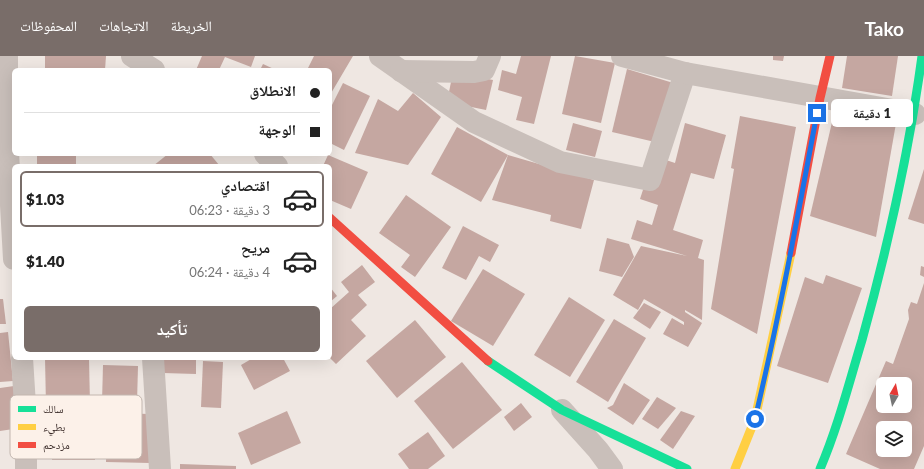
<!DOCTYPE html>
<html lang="ar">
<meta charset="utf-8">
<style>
:root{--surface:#fff;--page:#f2f2f2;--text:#222;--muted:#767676;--line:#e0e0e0;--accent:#796d69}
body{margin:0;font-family:Lato,"Noto Naskh Arabic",sans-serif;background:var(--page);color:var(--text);direction:rtl;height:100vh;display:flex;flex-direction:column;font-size:15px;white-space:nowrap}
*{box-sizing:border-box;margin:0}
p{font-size:13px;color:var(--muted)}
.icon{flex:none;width:22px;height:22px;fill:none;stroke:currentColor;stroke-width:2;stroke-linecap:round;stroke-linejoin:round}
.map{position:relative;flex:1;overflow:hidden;direction:ltr}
.side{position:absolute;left:12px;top:108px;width:320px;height:196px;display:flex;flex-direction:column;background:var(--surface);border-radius:6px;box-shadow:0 4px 16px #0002;direction:rtl}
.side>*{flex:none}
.hud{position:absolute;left:12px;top:12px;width:320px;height:88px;border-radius:6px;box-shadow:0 4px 16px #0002;direction:rtl;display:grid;align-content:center;height:88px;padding:0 12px;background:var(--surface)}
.needle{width:26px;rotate:9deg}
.controls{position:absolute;left:876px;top:321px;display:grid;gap:8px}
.controls a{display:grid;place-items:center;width:36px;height:36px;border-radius:6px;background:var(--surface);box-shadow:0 4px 16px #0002;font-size:20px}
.end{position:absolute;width:18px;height:18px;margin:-9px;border:5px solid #1a73e8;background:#fff;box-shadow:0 0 0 2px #fff}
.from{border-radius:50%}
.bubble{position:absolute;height:28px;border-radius:6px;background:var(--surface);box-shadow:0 4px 16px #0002;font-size:13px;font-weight:800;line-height:28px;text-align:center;direction:rtl}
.hud b{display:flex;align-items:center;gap:14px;height:38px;font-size:15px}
.hud b+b{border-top:1px solid var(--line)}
.hud i{width:10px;height:10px;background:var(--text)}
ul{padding:7px 0 0;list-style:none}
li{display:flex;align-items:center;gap:12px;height:56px;margin:0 8px 6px;padding:0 4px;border:2px solid transparent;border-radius:6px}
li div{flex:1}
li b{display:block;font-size:15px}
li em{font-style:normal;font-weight:800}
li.selected{border-color:var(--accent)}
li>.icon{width:36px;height:36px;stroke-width:1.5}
.primary-button{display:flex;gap:8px;margin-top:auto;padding:8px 12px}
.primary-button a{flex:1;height:46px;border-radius:6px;background:var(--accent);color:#fff;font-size:16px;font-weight:800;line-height:46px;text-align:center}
header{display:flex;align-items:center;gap:24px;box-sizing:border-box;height:56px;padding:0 20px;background:var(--accent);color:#fff}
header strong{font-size:19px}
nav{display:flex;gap:22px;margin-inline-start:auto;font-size:14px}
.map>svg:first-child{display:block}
</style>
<header>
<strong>Tako</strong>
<nav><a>الخريطة</a><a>الاتجاهات</a><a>المحفوظات</a></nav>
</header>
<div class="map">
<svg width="924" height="413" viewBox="0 0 924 413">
<rect width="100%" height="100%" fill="#efe7e2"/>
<g fill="#c5a7a1" fill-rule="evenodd">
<path d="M45,0H106L105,14H45Z"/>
<path d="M202,0H255L251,11L225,1L219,14H196Z"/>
<path d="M314,0H353L330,39V14H307Z"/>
<path d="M521,0H551L534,68L516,64L522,41L498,34L502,14L516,18Z"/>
<path d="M575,0L615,7L601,67L562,58Z"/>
<path d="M773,0H784L783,5L773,4Z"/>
<path d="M847,0H898L892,40L842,32Z"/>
<path d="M263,8L276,14H260Z"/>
<path d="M627,13L680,29L655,86L612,76Z"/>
<path d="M453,16L493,24L486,54L447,46Z"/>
<path d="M343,27L370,40L344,94L330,87V53Z"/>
<path d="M413,37L441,61L408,109L355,97L378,43L398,55Z"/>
<path d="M837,45L898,56L876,181L810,160Z"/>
<path d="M740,60L796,71L757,278L711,253L734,113L731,112Z"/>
<path d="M573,67L602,75L595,101L566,94Z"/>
<path d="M685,67L726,79L714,123L691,117L673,174L703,184L698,202L704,204L702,264L685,254V256L702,267L688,291L663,278L672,262L684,269V266L644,243L638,254L613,239L641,190L687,200L631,183L637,164L652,169L658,149L640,143L654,100L675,107Z"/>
<path d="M457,71L508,99L481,146L431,118Z"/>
<rect x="37" y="98" width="39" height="12"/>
<path d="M168,98H210L219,109L153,110Z"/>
<path d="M328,99L368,116L351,153L330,144V110H323Z"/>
<path d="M508,99L594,124L581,173L550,165L551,159L492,144Z"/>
<path d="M924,113V168L908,163Z"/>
<path d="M406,139L451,171L415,221L401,211L410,199L379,177Z"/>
<path d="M463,170L499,189L490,206L479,200L466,224L442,212Z"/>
<path d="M607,182L629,188L634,201L622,221L599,215Z"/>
<path d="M362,209L375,226L358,239L367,249L351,264L366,280L336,308L330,302V253L349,236L341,226Z"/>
<path d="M921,210L924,211V221L920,219Z"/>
<path d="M483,213L525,238L493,290L451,265Z"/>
<path d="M826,219L862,232L828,327L777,310L805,221L823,228Z"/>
<path d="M924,227V390L914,413H880L846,398L886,305L893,308L909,263L908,254L911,246L917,248ZM883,328H905V350H883ZM883,372H905V394H883Z"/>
<path d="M330,231L337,240L330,246Z"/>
<path d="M569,241L605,264L570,321L534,299Z"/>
<path d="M0,243H3L6,268H0Z"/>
<path d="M644,247L661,256L650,273L633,262Z"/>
<path d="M614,263L646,282L608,346L576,326Z"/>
<path d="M415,264L446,301L397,342L366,305Z"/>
<path d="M8,276L13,325L0,326V277Z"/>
<path d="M45,302H89L90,349L46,350Z"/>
<path d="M103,302H130V303L103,304Z"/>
<path d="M163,302H196V318L163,317Z"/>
<path d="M253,302H283L290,315L254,334L241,309Z"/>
<path d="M203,305L223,306L221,352L201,351Z"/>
<path d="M462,306L502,354L453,393L414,345Z"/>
<path d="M103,309L138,310L137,347L102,346Z"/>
<path d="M624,327L650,344L633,369L607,352L613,349Z"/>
<path d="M14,330L20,372L0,375V332Z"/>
<path d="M657,341L676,352L658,373L642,363Z"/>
<path d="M521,347L532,361L514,375L504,361Z"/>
<path d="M287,355L301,387L251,409L238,377Z"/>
<path d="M681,355L695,360L673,393L660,384Z"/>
<path d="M107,357L151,358L150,407L106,406Z"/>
<path d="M52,360H94L95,404H52Z"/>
<path d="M428,376L445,400L428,413H409L398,398Z"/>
<path d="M180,408L236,410V413H180Z"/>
</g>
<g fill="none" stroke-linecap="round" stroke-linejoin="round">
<g stroke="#c9bfba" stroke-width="22">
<path d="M7,0V78L14,203"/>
<path d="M132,0L154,14"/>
<path d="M380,0L474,66L560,106L650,124L685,17"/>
<path d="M622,0L685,17L915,58"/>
<path d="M401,15L474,16L484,14L490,0"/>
<path d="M265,98L277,110"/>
<path d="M22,302L26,365V413"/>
<path d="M153,302L160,413"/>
<path d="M562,354L598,394L612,413"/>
</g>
<g stroke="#16e098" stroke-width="9">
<path d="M488,305L562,354L687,413"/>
<path d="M820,413C838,371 849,327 862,284C888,190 909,96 922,0"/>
</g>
<path stroke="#ffcf43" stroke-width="9" d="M735,413L755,363L791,197"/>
<g stroke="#f24e42" stroke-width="9">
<path d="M330,162L488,305"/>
<path d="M791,197L820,42L830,0"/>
</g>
</g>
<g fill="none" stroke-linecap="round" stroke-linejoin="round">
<path stroke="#1a73e8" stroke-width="5" d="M755,363C779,262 798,159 817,57"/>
</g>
<rect x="10" y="339" width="132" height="64" rx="6" fill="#fcf1e9" stroke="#c2b6af" stroke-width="1"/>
<rect x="18" y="350" width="18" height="6" fill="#16e098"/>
<rect x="18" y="368" width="18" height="6" fill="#ffcf43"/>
<rect x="18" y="386" width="18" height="6" fill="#f24e42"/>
<g font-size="11" fill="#3a2b28">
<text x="43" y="357">سالك</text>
<text x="43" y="375">بطيء</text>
<text x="43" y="393">مزدحم</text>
</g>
</svg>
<div class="controls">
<a><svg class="needle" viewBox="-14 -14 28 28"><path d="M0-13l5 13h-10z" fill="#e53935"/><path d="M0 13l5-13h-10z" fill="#767676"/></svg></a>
<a><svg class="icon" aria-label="layers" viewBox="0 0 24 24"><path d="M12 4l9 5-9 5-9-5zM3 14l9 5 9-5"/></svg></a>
</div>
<i class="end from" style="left:755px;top:363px"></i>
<i class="end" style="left:817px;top:57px"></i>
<div class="bubble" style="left:831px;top:43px;width:82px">1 دقيقة</div>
<div class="hud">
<b><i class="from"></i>الانطلاق</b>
<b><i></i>الوجهة</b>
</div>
<section class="side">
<ul>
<li class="selected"><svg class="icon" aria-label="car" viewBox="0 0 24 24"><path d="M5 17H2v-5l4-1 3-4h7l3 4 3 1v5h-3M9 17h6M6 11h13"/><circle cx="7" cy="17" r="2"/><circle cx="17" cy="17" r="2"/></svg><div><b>اقتصادي</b><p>3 دقيقة · 06:23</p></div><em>$1.03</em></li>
<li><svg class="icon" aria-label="car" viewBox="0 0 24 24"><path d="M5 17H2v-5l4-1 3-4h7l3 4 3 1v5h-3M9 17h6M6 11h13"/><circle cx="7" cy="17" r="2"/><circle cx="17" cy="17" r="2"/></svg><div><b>مريح</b><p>4 دقيقة · 06:24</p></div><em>$1.40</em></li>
</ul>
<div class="primary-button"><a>تأكيد</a></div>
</section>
</div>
